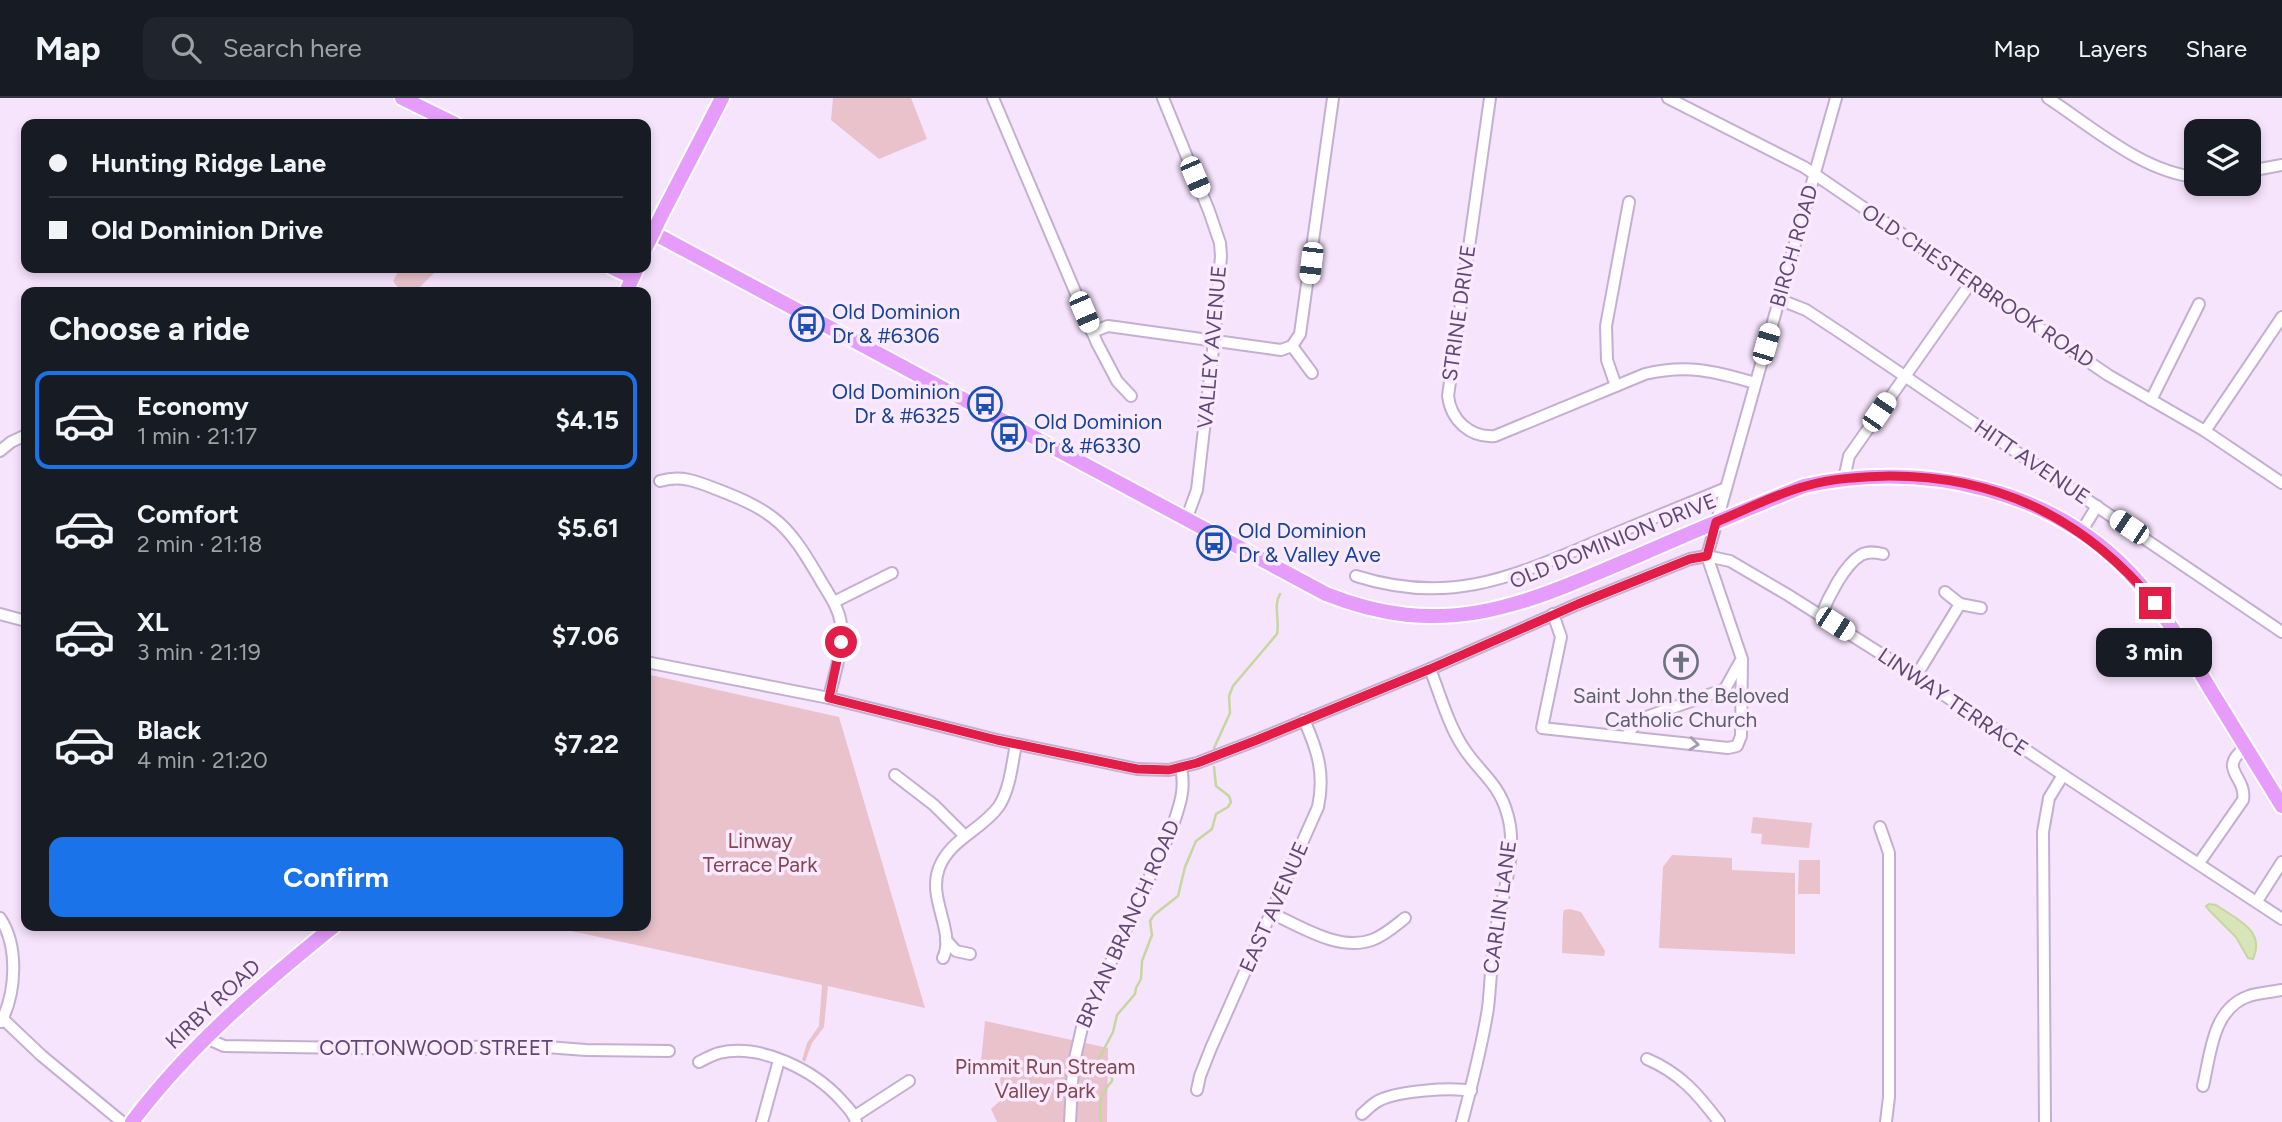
<!DOCTYPE html>
<meta charset="utf-8">
<style>
:root{--surface:#171b24;--page:#20242c;--text:#f1f3f6;--muted:#9ea1a6;--line:#363941;--accent:#1a73e8}
body{margin:0;font-family:Figtree,sans-serif;background:var(--page);color:var(--text);height:100vh;display:flex;flex-direction:column;font-size:26px;white-space:nowrap}
*{box-sizing:border-box;margin:0}
p{font-size:23px;color:var(--muted)}
.icon{flex:none;width:38px;height:38px;fill:none;stroke:currentColor;stroke-width:2;stroke-linecap:round;stroke-linejoin:round}
.map{position:relative;flex:1;overflow:hidden}
.details{position:absolute;left:21px;top:189px;width:630px;height:644px;display:flex;flex-direction:column;background:var(--surface);border-radius:14px;box-shadow:0 4px 10px #0003}
.details>*{flex:none}
.top-card{position:absolute;left:21px;top:21px;width:630px;height:154px;border-radius:14px;box-shadow:0 4px 10px #0003;display:grid;align-content:center;height:154px;padding:0 28px;background:var(--surface)}
.controls{position:absolute;left:2184px;top:21px;display:grid;gap:14px}
.controls a{display:grid;place-items:center;width:77px;height:77px;border-radius:14px;background:var(--surface);box-shadow:0 4px 10px #0003;font-size:35px}
.end{position:absolute;width:32px;height:32px;margin:-16px;border:9px solid #e11d48;background:#fff;box-shadow:0 0 0 4px #fff}
.from{border-radius:50%}
.bubble{position:absolute;height:49px;border-radius:14px;background:var(--surface);box-shadow:0 4px 10px #0003;font-size:23px;font-weight:700;line-height:49px;text-align:center}
.car{position:absolute;width:21px;height:42px;margin:-21px -10px;border-radius:9px;box-shadow:0 0 5px 2px #0007;background:linear-gradient(#fff 24%,#345 0 40%,#fff 0 76%,#345 0 86%,#fff 0)}
.top-card b{display:flex;align-items:center;gap:24px;height:66px;font-size:26px}
.top-card b+b{border-top:2px solid var(--line)}
.top-card i{width:18px;height:18px;background:var(--text)}
ul{padding:0;list-style:none}
li{display:flex;align-items:center;gap:21px;height:98px;margin:0 14px 10px;padding:0 14px;border:4px solid transparent;border-radius:14px}
li div{flex:1}
li b{display:block;font-size:26px}
li em{font-style:normal;font-weight:700}
li.current{border-color:var(--accent)}
li>.icon{width:63px;height:63px;stroke-width:1.5}
h2{padding:0 28px;font-size:32px;line-height:84px}
.action{display:flex;gap:14px;margin-top:auto;padding:14px 28px}
.action a{flex:1;height:80px;border-radius:14px;background:var(--accent);color:#fff;font-size:28px;font-weight:700;line-height:80px;text-align:center}
header{display:flex;align-items:center;gap:42px;box-sizing:border-box;height:98px;padding:0 35px;background:var(--surface);border-bottom:2px solid var(--line)}
header strong{font-size:33px}
nav{display:flex;gap:38px;margin-inline-start:auto;font-size:24px}
.search{width:490px;height:63px;background:var(--page);display:flex;align-items:center;gap:18px;box-sizing:border-box;padding:0 24px;border-radius:14px;color:var(--muted);font-size:26px}
.map>svg:first-child{display:block}
</style>
<header>
<strong>Map</strong>
<div class="search"><svg class="icon" aria-label="search" viewBox="0 0 24 24"><circle cx="10" cy="10" r="6"/><path d="M15 15l6 6"/></svg>Search here</div>
<nav><a>Map</a><a>Layers</a><a>Share</a></nav>
</header>
<div class="map">
<svg width="2282" height="1024" viewBox="0 0 2282 1024">
<rect width="100%" height="100%" fill="#f6e3fc"/>
<g fill="#e9c2cc">
<path d="M833,0H911L927,41L879,61L831,22Z"/>
<path d="M400,170H439L415,194C404,194 399,192 393,183Z"/>
<path d="M646,576L839,619L925,910L828,888L824,929L812,945L805,964L802,962L807,945L819,928L822,887L548,828H646Z"/>
<path d="M1753,719L1812,725L1809,750L1761,746L1762,736L1751,735Z"/>
<path d="M1672,757L1732,760V772L1795,775V856L1659,850L1663,769Z"/>
<path d="M1799,762H1820V796H1798Z"/>
<path d="M1570,811L1581,814L1605,853L1604,858L1562,855L1563,816L1564,812Z"/>
<path d="M985,923L1108,950L1107,1024H997L991,1011L1001,1002L1000,971L980,974Z"/>
</g>
<path fill="#d8e5b8" stroke="#c5d79e" stroke-width="2" d="M2209,806L2216,807C2236,821 2266,832 2253,861L2248,860L2236,839L2209,812L2206,808Z"/>
<g fill="none" stroke-linecap="round" stroke-linejoin="round">
<g stroke="#c5d79e" stroke-width="2.5">
<path d="M1214,650L1230,615L1229,598L1233,588L1277,536C1280,523 1273,507 1280,496"/>
<path d="M1101,1024C1098,1007 1100,996 1112,983V980L1109,977L1097,975L1094,970L1113,934L1117,917L1135,896L1136,890L1141,881L1142,863L1152,837L1150,823L1154,817L1178,798L1185,769L1196,743L1212,731L1216,716L1228,709L1231,704L1229,698L1216,688L1214,669"/>
</g>
<g stroke="#c4afd2" stroke-width="14">
<g id="minor">
<path d="M993,0L1097,245L1117,283L1131,298"/>
<path d="M1163,0L1209,113L1220,145L1221,158L1214,243L1197,392L1186,422"/>
<path d="M1490,0L1448,298C1451,322 1470,340 1495,338L1645,276C1687,266 1714,273 1755,285"/>
<path d="M1668,0L1804,69L2108,277L2205,333L2282,385"/>
<path d="M2048,0C2092,29 2143,74 2196,79"/>
<path d="M2249,73L2282,67"/>
<path d="M1778,201L1806,212L1844,237L2282,534"/>
<path d="M1092,234L1108,228L1281,252L1292,248"/>
<path d="M1292,248L1300,236L1333,0"/>
<path d="M1292,248L1312,275"/>
<path d="M1616,288L1607,262L1606,228L1629,104"/>
<path d="M2151,302L2199,206"/>
<path d="M2205,333L2282,219"/>
<path d="M0,353L11,344L26,337"/>
<path d="M1844,381L1849,358L1972,183"/>
<path d="M660,383C681,377 696,383 716,391C777,414 789,428 821,483C829,497 839,510 841,526C844,550 834,577 829,600"/>
<path d="M2081,434L2097,408"/>
<path d="M1707,458L1836,0"/>
<path d="M1356,478C1450,508 1512,479 1598,443C1640,425 1683,408 1726,390"/>
<path d="M1945,494L1960,506L1981,510"/>
<path d="M834,504L892,475"/>
<path d="M0,516L26,523"/>
<path d="M1553,516L1561,539L1542,630L1728,650L1737,648L1741,638L1742,561L1707,458"/>
<path d="M1821,518C1828,500 1844,467 1861,457C1868,453 1875,454 1883,456"/>
<path d="M646,564L829,600L997,642L1137,671L1169,672L1197,665L1257,642L1430,571L1578,506L1690,461L1707,458L1730,463L1788,497L1916,578L2063,677L2282,821"/>
<path d="M1430,571C1440,596 1448,626 1463,649C1478,673 1499,685 1507,715C1519,752 1502,798 1495,836C1491,860 1491,885 1488,910C1482,949 1472,986 1462,1024"/>
<path d="M1916,578L1960,506"/>
<path d="M1626,639L1638,622L1725,591L1740,564"/>
<path d="M895,677L934,707L965,738"/>
<path d="M1880,729L1889,755V999L1886,1024"/>
<path d="M2199,765L2243,702C2247,677 2216,672 2246,649"/>
<path d="M2257,803L2282,764"/>
<path d="M1271,815C1300,828 1339,854 1372,842C1385,837 1395,828 1405,820"/>
<path d="M0,820C19,848 16,895 1,924"/>
<path d="M946,842L956,853L970,856"/>
<path d="M943,860C956,834 927,801 939,770C950,741 982,732 999,708C1010,691 1012,666 1016,646"/>
<path d="M3,921L42,958L122,1024"/>
<path d="M206,940L224,948L423,951L520,947L586,952L669,953"/>
<path d="M1647,961C1680,975 1698,996 1719,1024"/>
<path d="M699,964C705,961 712,957 719,955C760,945 814,972 841,1002C847,1009 854,1015 856,1024"/>
<path d="M2203,988C2211,955 2212,911 2249,898C2259,895 2271,894 2282,892"/>
<path d="M1197,992L1200,978L1211,950L1318,709C1325,676 1318,653 1304,622"/>
<path d="M1362,1016C1368,1011 1373,1005 1380,1002C1399,993 1451,989 1471,993"/>
<path d="M855,1018L909,983"/>
<path d="M762,1024L779,962"/>
<path d="M1070,1024L1073,969L1083,925L1172,730C1179,709 1186,692 1181,670"/>
<path d="M2045,1024L2043,734L2049,700L2063,677"/>
</g>
</g>
<g stroke="#fff" stroke-width="18">
<g id="major">
<path d="M402,0L455,26"/>
<path d="M662,116L722,0"/>
<path d="M646,131L1326,496C1449,545 1529,504 1642,456C1696,432 1750,410 1804,388C1923,362 2057,390 2139,485C2166,518 2188,554 2210,591C2234,630 2258,669 2282,708"/>
<path d="M613,170L632,179"/>
<path d="M626,194L637,170"/>
<path d="M132,1024C189,948 261,887 334,828"/>
</g>
</g>
<use href="#minor" stroke="#fff" stroke-width="10"/>
<use href="#major" stroke="#e69cfa" stroke-width="14"/>
<g stroke="#fff" stroke-width="18" stroke-linecap="butt">
<path id="major-bridge" d="M646,149L662,116"/>
</g>
<use href="#major-bridge" stroke="#e69cfa" stroke-width="14"/>
</g>
<defs><path id="oneway-chevron" d="M-2-3.5L2.5 0L-2 3.5" fill="none" stroke-width="1.6" stroke-linecap="round" stroke-linejoin="round" transform="scale(1.75)"/></defs>
<use stroke="#a79bb3" href="#oneway-chevron" transform="translate(1694 646) rotate(6)"/>
<g fill="none" stroke-linecap="round" stroke-linejoin="round">
<path stroke="#e11d48" stroke-width="9" d="M841,544L829,600L997,642L1137,671L1169,672L1197,665L1257,642L1430,571L1578,506L1690,461L1707,458L1716,424C1746,412 1775,396 1806,388C1833,380 1862,379 1890,378C2000,378 2086,422 2155,505"/>
</g>
<defs>
<g id="bus-ring" transform="scale(1.75)"><circle r="9.5" fill="#fae9ff" stroke="#1a4fb4" stroke-width="1.5"/><path d="M-5-6H5V4H4V6H2V4H-2V6H-4V4H-5ZM-3.5-4V0h7V-4ZM-3.5 1.2v1.5H-2V1.2ZM2 1.2v1.5H3.5V1.2Z" fill="#1a4fb4"/></g>
<g id="church-ring" transform="scale(1.75)"><circle r="9.5" fill="#fae9ff" stroke="#6b7280" stroke-width="1.5"/><path d="M-1.2-6h2.4v3.5h3.3v2.4h-3.3V6h-2.4V-.1h-3.3v-2.4h3.3Z" fill="#6b7280"/></g>
</defs>
<g fill-rule="evenodd">
<use href="#bus-ring" x="807" y="226"/>
<use href="#bus-ring" x="985" y="306"/>
<use href="#bus-ring" x="1009" y="336"/>
<use href="#bus-ring" x="1214" y="445"/>
<use href="#church-ring" x="1681" y="564"/>
</g>
<g text-anchor="middle" stroke-width="7" stroke-linejoin="round" paint-order="stroke">
<g font-size="21" fill="#5f4974" stroke="#fae9ff">
<text transform="translate(1794 148) rotate(-74)" y="7">BIRCH ROAD</text>
<text transform="translate(1978 188) rotate(34)" y="7">OLD CHESTERBROOK ROAD</text>
<text transform="translate(1459 215) rotate(-82)" y="7">STRINE DRIVE</text>
<text transform="translate(1212 249) rotate(-85)" y="7">VALLEY AVENUE</text>
<text transform="translate(2032 364) rotate(34)" y="7">HITT AVENUE</text>
<text transform="translate(1613 443) rotate(-22)" y="7">OLD DOMINION DRIVE</text>
<text transform="translate(1953 604) rotate(34)" y="7">LINWAY TERRACE</text>
<text transform="translate(1274 809) rotate(-66)" y="7">EAST AVENUE</text>
<text transform="translate(1500 809) rotate(-82)" y="7">CARLIN LANE</text>
<text transform="translate(1128 826) rotate(-66)" y="7">BRYAN BRANCH ROAD</text>
<text transform="translate(213 906) rotate(-43)" y="7">KIRBY ROAD</text>
<text x="436" y="957">COTTONWOOD STREET</text>
</g>
<g font-size="21" fill="#164399" stroke="#fae9ff" text-anchor="start">
<text x="832" y="221">Old Dominion<tspan x="832" dy="24">Dr &amp; #6306</tspan></text>
<text x="960" y="301" text-anchor="end">Old Dominion<tspan x="960" dy="24">Dr &amp; #6325</tspan></text>
<text x="1034" y="331">Old Dominion<tspan x="1034" dy="24">Dr &amp; #6330</tspan></text>
<text x="1238" y="440">Old Dominion<tspan x="1238" dy="24">Dr &amp; Valley Ave</tspan></text>
</g>
<g font-size="21" fill="#5b616d" stroke="#fae9ff">
<text x="1681" y="605">Saint John the Beloved<tspan x="1681" dy="24">Catholic Church</tspan></text>
</g>
<g font-size="21" fill="#85474f" stroke="#fae9ff">
<text x="760" y="750">Linway<tspan x="760" dy="24">Terrace Park</tspan></text>
<text x="1045" y="976">Pimmit Run Stream<tspan x="1045" dy="24">Valley Park</tspan></text>
</g>
</g>
</svg>
<div class="controls">
<a><svg class="icon" aria-label="layers" viewBox="0 0 24 24"><path d="M12 4l9 5-9 5-9-5zM3 14l9 5 9-5"/></svg></a>
</div>
<i class="end from" style="left:841px;top:544px"></i>
<i class="end" style="left:2155px;top:505px"></i>
<div class="bubble" style="left:2096px;top:530px;width:116px">3 min</div>
<i class="car" style="left:1195px;top:79px;rotate:157deg"></i>
<i class="car" style="left:1311px;top:165px;rotate:187deg"></i>
<i class="car" style="left:1084px;top:214px;rotate:157deg"></i>
<i class="car" style="left:1766px;top:246px;rotate:16deg"></i>
<i class="car" style="left:1879px;top:314px;rotate:34deg"></i>
<i class="car" style="left:2129px;top:429px;rotate:304deg"></i>
<i class="car" style="left:1835px;top:526px;rotate:123deg"></i>
<div class="top-card">
<b><i class="from"></i>Hunting Ridge Lane</b>
<b><i></i>Old Dominion Drive</b>
</div>
<section class="details">
<h2>Choose a ride</h2>
<ul>
<li class="current"><svg class="icon" aria-label="car" viewBox="0 0 24 24"><path d="M5 17H2v-5l4-1 3-4h7l3 4 3 1v5h-3M9 17h6M6 11h13"/><circle cx="7" cy="17" r="2"/><circle cx="17" cy="17" r="2"/></svg><div><b>Economy</b><p>1 min · 21:17</p></div><em>$4.15</em></li>
<li><svg class="icon" aria-label="car" viewBox="0 0 24 24"><path d="M5 17H2v-5l4-1 3-4h7l3 4 3 1v5h-3M9 17h6M6 11h13"/><circle cx="7" cy="17" r="2"/><circle cx="17" cy="17" r="2"/></svg><div><b>Comfort</b><p>2 min · 21:18</p></div><em>$5.61</em></li>
<li><svg class="icon" aria-label="car" viewBox="0 0 24 24"><path d="M5 17H2v-5l4-1 3-4h7l3 4 3 1v5h-3M9 17h6M6 11h13"/><circle cx="7" cy="17" r="2"/><circle cx="17" cy="17" r="2"/></svg><div><b>XL</b><p>3 min · 21:19</p></div><em>$7.06</em></li>
<li><svg class="icon" aria-label="car" viewBox="0 0 24 24"><path d="M5 17H2v-5l4-1 3-4h7l3 4 3 1v5h-3M9 17h6M6 11h13"/><circle cx="7" cy="17" r="2"/><circle cx="17" cy="17" r="2"/></svg><div><b>Black</b><p>4 min · 21:20</p></div><em>$7.22</em></li>
</ul>
<div class="action"><a>Confirm</a></div>
</section>
</div>
